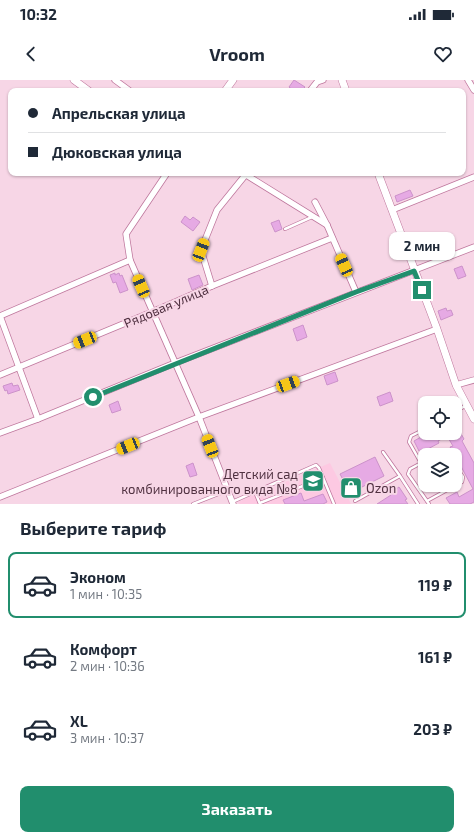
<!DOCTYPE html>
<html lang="ru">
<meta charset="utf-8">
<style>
:root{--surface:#fff;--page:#f6f6f7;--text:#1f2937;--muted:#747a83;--line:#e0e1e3;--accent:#218e6d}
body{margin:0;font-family:"Exo 2",sans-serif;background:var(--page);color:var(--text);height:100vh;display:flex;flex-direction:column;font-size:15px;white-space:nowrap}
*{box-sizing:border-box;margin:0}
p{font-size:13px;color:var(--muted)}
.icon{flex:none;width:22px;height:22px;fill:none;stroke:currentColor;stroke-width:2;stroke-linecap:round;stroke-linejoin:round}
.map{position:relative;height:424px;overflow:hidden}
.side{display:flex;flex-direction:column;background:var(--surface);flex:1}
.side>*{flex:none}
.top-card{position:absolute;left:8px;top:8px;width:458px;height:88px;border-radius:8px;box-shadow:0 1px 3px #0004;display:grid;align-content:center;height:88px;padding:0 20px;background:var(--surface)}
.buttons{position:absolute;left:418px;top:316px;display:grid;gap:8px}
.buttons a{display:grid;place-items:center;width:44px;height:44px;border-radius:8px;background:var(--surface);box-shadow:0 1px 3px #0004;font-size:20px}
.end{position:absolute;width:18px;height:18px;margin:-9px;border:5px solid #218e6d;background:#fff;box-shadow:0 0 0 2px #fff}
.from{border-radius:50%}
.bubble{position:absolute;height:28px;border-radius:8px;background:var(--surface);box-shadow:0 1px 3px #0004;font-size:13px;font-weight:700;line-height:28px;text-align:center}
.car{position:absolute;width:12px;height:24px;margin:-12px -6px;border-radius:5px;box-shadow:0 0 3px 1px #0007;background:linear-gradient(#f5c518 24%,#345 0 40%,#f5c518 0 76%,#345 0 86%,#f5c518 0)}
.top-card b{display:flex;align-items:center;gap:14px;height:38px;font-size:15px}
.top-card b+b{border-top:1px solid var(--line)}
.top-card i{width:10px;height:10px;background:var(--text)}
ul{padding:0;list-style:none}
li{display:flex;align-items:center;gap:12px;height:66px;margin:0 8px 6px;padding:0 12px;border:2px solid transparent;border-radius:8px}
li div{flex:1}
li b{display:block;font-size:15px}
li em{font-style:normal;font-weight:700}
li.on{border-color:var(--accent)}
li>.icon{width:36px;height:36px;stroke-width:1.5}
h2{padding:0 20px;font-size:18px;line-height:48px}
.action{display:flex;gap:8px;margin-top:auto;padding:8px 20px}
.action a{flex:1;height:46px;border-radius:8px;background:var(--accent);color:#fff;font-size:16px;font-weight:700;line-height:46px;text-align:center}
.status{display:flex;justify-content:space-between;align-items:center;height:28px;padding:0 20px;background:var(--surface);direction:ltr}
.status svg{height:11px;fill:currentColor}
header{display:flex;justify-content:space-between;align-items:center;height:52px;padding:0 20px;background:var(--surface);font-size:18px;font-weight:700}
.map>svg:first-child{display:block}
</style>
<div class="status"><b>10:32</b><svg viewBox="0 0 49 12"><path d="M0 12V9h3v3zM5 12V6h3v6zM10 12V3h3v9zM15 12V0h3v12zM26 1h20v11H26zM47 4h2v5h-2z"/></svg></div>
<header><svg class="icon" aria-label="back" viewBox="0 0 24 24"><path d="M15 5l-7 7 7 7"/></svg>Vroom<svg class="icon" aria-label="heart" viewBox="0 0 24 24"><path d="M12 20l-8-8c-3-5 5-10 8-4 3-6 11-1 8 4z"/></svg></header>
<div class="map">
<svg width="474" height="424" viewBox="0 0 474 424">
<rect width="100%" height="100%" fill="#f7d6e6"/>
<path fill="#fdc9e2" d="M330,383L351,424H239L238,422Z"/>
<g fill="#e6aae4" stroke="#cc92ca">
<path d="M294,0L305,7L301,11H294L289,7Z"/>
<path d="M410,110L413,116L397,122L395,116Z"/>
<path d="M185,136L190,140L193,137L200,142L193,151L181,142Z"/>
<path d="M279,140L282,149L275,152L271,143Z"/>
<path d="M462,186L466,196L458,199L454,189Z"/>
<path d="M115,193V195L119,193L120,196L122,195L128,210L120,213L116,202L113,203L110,195Z"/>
<path d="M199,195L203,205L192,210L188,199Z"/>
<path d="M446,228L447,231L451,230L453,235L441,240L438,231Z"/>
<path d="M303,245L307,257L297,261L293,249Z"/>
<path d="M335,292L338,301L327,305L324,296Z"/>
<path d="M12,303L13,306L18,305L20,310L8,314L7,310L5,311L3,306Z"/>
<path d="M390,312L393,321L380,326L377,317Z"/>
<path d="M118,321L121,330L112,333L109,325Z"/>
<path d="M455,343L464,359L462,361L474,383V422L470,424H450L446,418L457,412L459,417L473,409L455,375L450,367L453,366L447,356L438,361L439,363L424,371L423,369L419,371L414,361L428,353H455Z"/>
<path d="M375,377L384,396L350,413L340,394Z"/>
<path d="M193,383L197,395L190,397L186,386Z"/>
<path d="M399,407L407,419L405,420L408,424H377L391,415L390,413Z"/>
<path d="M301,413L304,421L323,414L327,422L323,424H285L283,420Z"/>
</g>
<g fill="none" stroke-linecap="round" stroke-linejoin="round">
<g stroke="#bf779d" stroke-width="4">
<g id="service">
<path d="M285,149L312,137"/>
<path d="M455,332L465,326"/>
<path d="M383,372L400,396L418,424"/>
<path d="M436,375L443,371L449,375"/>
<path d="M425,381L410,389L408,394L429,424"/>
<path d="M421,383L409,362L411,356L425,349"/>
<path d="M255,412L260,424"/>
<path d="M355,421L400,396"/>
<path d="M427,421L462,402L463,397L455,385"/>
<path d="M232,422L316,385L319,388L334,424"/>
<path d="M260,423L323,398"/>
<path d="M193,424L226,411"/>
</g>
</g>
<g stroke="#bf779d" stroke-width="7">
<g id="minor">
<path d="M115,0L130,11"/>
<path d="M468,0L474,10"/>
<path d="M310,11L317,2L323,0"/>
<path d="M167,93L126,154L130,180L199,337L233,424"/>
<path d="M243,93L327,145"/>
<path d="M315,122L327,145L356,212"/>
<path d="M392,130L474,97"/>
<path d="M212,206L201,170L217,130L247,93"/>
<path d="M0,236L130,180"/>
<path d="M0,236L38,339"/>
<path d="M0,295L152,232L212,206L332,158"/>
<path d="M456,305L474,300"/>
<path d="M0,353L38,339L175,283L474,167"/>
<path d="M0,417L199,337L437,249"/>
</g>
</g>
<g stroke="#bf779d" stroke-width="8">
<g id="tertiary">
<path d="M74,0L89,11"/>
<path d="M342,0L346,11"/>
<path d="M225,11L233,0"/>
<path d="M378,93L437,249L456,305L474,339"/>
</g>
</g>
<use href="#service" stroke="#fff" stroke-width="2.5"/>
<use href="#minor" stroke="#fff" stroke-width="5.5"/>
<use href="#tertiary" stroke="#fff" stroke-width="7"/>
</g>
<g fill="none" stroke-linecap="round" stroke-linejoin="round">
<path stroke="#218e6d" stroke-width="5" d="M93,317L356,212L414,191L422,210"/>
</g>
<defs>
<g id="school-square" transform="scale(1.15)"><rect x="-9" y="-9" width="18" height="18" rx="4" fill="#218e6d" stroke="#f7d6e6"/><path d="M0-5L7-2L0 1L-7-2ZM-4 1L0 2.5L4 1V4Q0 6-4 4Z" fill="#fff"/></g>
<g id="shop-square" transform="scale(1.15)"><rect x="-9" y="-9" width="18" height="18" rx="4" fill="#218e6d" stroke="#f7d6e6"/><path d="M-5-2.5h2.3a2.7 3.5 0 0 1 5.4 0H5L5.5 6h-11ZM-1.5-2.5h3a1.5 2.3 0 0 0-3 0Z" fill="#fff"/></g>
</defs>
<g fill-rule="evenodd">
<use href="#school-square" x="313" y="401"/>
<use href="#shop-square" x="351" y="408"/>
</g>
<g text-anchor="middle" stroke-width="4" stroke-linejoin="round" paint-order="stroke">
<g font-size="13" fill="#503141" stroke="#f7d6e6">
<text transform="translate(166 226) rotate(-23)" y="5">Рядовая улица</text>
</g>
<g font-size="13" fill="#503141" stroke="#f7d6e6" text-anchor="end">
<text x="298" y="399">Детский сад<tspan x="298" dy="15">комбинированного вида №8</tspan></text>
<text x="366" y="413" text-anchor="start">Ozon</text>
</g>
</g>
</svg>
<div class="buttons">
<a><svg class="icon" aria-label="locate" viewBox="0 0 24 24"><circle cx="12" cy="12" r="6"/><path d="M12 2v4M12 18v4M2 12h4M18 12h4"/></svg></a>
<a><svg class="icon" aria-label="layers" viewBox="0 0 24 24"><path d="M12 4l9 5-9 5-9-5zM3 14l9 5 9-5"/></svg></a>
</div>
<i class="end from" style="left:93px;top:317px"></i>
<i class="end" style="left:422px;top:210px"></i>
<div class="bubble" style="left:389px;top:152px;width:66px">2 мин</div>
<i class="car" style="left:201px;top:170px;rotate:21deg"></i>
<i class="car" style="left:344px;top:185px;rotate:336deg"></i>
<i class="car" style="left:141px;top:206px;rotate:337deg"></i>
<i class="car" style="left:85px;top:260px;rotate:248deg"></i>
<i class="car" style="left:288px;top:304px;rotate:70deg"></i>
<i class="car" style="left:128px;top:366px;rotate:248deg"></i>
<i class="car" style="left:210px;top:366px;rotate:339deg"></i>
<div class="top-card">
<b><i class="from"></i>Апрельская улица</b>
<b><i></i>Дюковская улица</b>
</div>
</div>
<section class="side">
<h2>Выберите тариф</h2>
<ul>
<li class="on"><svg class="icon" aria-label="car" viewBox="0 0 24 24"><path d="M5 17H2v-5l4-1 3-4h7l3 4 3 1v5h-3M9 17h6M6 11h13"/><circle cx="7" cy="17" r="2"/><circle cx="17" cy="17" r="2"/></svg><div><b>Эконом</b><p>1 мин · 10:35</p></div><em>119 ₽</em></li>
<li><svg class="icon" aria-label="car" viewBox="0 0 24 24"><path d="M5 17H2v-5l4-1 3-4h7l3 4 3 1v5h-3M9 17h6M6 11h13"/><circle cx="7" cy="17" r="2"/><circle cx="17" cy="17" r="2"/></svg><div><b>Комфорт</b><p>2 мин · 10:36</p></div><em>161 ₽</em></li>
<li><svg class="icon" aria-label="car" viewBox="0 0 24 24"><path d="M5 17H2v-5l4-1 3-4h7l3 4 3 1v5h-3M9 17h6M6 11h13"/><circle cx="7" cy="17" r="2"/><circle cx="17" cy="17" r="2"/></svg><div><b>XL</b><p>3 мин · 10:37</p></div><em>203 ₽</em></li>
</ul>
<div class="action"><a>Заказать</a></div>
</section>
